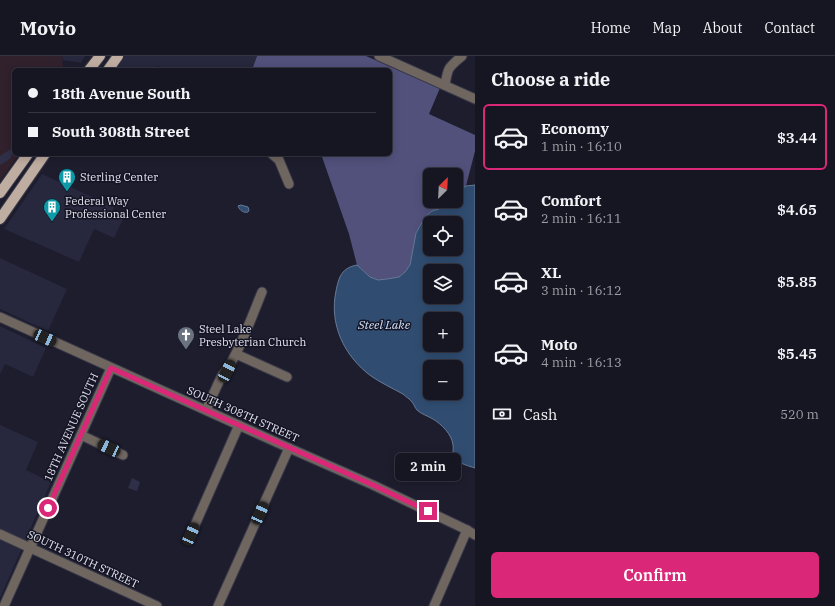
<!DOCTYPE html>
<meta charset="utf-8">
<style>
:root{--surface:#161622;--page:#23232f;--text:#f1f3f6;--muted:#9e9fa5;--line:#353540;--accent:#db2777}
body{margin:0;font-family:"IBM Plex Serif",serif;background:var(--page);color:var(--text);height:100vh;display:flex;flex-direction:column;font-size:15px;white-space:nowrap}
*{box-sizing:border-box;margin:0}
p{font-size:13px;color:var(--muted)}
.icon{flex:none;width:22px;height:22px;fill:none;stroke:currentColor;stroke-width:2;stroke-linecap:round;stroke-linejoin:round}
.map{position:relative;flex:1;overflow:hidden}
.panel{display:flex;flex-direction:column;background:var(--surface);width:360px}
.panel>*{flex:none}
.guide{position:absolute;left:12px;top:12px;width:380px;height:88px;border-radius:6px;box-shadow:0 2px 10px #0003,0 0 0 1px var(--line);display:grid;align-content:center;height:88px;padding:0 16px;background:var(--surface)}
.needle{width:26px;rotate:24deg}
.buttons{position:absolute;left:423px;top:112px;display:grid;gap:8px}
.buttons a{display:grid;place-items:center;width:40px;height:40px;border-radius:6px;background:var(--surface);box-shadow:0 2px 10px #0003,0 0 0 1px var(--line);font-size:20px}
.end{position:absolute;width:18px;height:18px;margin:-9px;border:5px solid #db2777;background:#fff;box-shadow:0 0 0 2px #fff}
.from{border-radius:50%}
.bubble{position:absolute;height:28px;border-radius:6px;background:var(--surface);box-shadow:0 2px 10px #0003,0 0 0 1px var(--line);font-size:13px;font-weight:600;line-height:28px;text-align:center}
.car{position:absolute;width:12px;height:24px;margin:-12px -6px;border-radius:5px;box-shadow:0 0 3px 1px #0007;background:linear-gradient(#222 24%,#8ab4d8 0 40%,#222 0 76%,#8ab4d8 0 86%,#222 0)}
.guide b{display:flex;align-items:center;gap:14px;height:38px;font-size:15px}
.guide b+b{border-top:1px solid var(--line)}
.guide i{width:10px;height:10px;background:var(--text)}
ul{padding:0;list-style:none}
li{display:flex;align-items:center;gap:12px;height:66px;margin:0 8px 6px;padding:0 8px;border:2px solid transparent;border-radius:6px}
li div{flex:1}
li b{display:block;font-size:15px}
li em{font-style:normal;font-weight:600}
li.on{border-color:var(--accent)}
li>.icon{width:36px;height:36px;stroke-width:1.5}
h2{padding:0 16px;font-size:18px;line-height:48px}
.pay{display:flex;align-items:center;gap:10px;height:44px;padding:0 16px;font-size:15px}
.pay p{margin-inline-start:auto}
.cta{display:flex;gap:8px;margin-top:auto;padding:8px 16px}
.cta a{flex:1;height:46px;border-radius:6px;background:var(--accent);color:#fff;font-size:16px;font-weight:600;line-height:46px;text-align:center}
header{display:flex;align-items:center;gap:24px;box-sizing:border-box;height:56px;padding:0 20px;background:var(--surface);border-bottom:1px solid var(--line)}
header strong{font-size:19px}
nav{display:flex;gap:22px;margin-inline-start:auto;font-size:14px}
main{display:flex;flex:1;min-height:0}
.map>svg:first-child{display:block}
</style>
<header>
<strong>Movio</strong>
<nav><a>Home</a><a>Map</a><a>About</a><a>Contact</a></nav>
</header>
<main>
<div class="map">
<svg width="475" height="550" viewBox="0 0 475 550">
<rect width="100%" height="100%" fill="#1d1d2e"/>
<g fill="#27273d">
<path d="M62,0H85L81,7L63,4Z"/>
<path d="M125,0H257L252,14H167L157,10L155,14H116Z"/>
<path d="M42,118L114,151L113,155L124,161L114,182L94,173L79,206L4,173Z"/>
<path d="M0,202L67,233L48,275L0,253Z"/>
<path d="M0,270L46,292L33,321L5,308L0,318Z"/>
<path d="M0,369L38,386L26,414L51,426L0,542Z"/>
</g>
<path fill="#30212c" d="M0,0H62L63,10L62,14H14V98H19L0,125Z"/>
<g fill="#2f2f48">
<path d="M14,91C14,101 8,105 0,109V100Z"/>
<path d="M132,422L140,426L137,435L128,432Z"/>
</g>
<path fill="#52517c" d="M257,0H366L440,32L429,58L475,79V95L466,130L456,137V119H430V145H445L439,153L432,155L425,161L416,177L410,209L405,216L399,221L387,223L378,224L370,221L357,209L349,178L321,98H390V14H252Z"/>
<g fill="#304d71" stroke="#667a97" fill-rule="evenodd">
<path d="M475,129V412C469,410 460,408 456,403C451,399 454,394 453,389C452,378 441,368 433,363C428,360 421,358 417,354C415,352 414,348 412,346C410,343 406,341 403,338C392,332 381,327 371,320C344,300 329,268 336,235C339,220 342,212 357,209L370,221L378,224L387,223L399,221L405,216L410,209L416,177L425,161L432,155L439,153L445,145H456V137L466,130ZM430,167H456V193H430ZM430,215H456V241H430ZM430,263H456V289H430ZM430,311H456V337H430Z"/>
<path d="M241,149L248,151L249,154L248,156C244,157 240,155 238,150Z"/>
</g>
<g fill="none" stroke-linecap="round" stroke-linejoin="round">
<g stroke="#393949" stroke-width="11">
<g id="minor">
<path d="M379,0L475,43"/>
<path d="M445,29C448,11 448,12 462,0"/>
<path d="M272,98L279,104L289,128"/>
<path d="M0,261L289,392L373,429L467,474L475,479"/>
<path d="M236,298L287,321"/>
<path d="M206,354L222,319C235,308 254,255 262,236"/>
<path d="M81,379L123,399"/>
<path d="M0,478L157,550"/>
<path d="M191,478L239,369"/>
<path d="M4,550L111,312"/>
<path d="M218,550L289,392"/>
<path d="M434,550L467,474"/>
</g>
</g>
<g stroke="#393949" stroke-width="12">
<g id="major">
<path d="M89,14L100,0"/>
<path d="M108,14L118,0"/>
<path d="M0,137L28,98"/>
<path d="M0,163L45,98"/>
</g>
</g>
<use href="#minor" stroke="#6f6660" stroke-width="9"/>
<use href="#major" stroke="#c0ada2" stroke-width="10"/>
</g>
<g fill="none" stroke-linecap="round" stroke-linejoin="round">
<path stroke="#db2777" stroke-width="5" d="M48,452L111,312L373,429L428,455"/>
</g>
<defs>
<g id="building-pin" transform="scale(0.9)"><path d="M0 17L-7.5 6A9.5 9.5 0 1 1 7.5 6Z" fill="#0f9aa8" stroke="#141424"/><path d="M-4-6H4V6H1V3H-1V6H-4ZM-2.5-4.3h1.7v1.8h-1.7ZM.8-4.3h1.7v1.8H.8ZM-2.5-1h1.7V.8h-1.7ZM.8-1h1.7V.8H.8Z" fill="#fff"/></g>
<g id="church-pin" transform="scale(0.9)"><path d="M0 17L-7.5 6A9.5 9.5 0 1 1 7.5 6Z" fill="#6b7280" stroke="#141424"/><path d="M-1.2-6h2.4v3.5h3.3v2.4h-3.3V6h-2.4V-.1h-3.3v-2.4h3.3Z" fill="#fff"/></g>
</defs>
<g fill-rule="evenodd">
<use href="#building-pin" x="67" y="121"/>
<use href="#building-pin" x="52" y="151"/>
<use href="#church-pin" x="186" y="279"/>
</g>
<g text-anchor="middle" stroke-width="3" stroke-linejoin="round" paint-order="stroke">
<g font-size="11" fill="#e3e4ef" stroke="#141424" text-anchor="start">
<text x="80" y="125">Sterling Center</text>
<text x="65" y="149">Federal Way<tspan x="65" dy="13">Professional Center</tspan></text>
<text x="199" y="277">Steel Lake<tspan x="199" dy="13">Presbyterian Church</tspan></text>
</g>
<g font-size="11" fill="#e3e4ef" stroke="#141424">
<text transform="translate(243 358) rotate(24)" y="4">SOUTH 308TH STREET</text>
<text transform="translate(71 371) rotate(-66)" y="4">18TH AVENUE SOUTH</text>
<text transform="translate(83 503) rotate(25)" y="4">SOUTH 310TH STREET</text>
</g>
<g font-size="12" font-style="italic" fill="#d2e5fe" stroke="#141424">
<text x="384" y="273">Steel Lake</text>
</g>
</g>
</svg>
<div class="buttons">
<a><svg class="needle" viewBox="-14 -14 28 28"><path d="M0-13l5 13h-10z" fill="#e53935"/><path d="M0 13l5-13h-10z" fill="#9e9fa5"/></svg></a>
<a><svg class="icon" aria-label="locate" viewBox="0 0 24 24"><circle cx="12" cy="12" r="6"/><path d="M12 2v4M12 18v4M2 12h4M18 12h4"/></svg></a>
<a><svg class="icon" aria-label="layers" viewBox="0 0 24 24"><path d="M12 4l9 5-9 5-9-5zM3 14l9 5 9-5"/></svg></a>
<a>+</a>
<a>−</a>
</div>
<i class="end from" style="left:48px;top:452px"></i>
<i class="end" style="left:428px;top:455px"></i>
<div class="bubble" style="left:395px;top:397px;width:66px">2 min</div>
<i class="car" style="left:45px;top:282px;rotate:114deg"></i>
<i class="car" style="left:227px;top:315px;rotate:27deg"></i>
<i class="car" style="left:109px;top:392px;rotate:295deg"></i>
<i class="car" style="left:260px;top:457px;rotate:24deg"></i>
<i class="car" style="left:191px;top:478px;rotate:24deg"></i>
<div class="guide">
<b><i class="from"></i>18th Avenue South</b>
<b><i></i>South 308th Street</b>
</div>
</div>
<section class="panel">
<h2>Choose a ride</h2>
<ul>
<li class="on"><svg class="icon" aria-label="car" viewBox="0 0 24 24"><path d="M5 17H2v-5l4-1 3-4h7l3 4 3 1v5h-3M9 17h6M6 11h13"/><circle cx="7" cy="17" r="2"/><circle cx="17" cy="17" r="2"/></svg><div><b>Economy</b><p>1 min · 16:10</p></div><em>$3.44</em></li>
<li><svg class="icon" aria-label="car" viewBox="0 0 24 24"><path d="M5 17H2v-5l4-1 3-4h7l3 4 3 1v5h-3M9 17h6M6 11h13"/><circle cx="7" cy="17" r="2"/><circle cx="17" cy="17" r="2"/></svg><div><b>Comfort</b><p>2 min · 16:11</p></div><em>$4.65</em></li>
<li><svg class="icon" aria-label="car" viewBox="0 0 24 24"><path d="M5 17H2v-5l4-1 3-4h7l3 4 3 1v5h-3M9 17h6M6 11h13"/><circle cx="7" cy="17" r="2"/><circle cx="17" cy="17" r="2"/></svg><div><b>XL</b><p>3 min · 16:12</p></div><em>$5.85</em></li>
<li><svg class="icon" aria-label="car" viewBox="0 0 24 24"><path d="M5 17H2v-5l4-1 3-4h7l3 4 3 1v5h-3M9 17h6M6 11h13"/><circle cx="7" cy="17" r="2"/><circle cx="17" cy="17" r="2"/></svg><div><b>Moto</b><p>4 min · 16:13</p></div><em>$5.45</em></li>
</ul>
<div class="pay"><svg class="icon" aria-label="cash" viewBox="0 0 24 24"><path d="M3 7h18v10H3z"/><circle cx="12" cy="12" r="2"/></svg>Cash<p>520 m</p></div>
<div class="cta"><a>Confirm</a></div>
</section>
</main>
